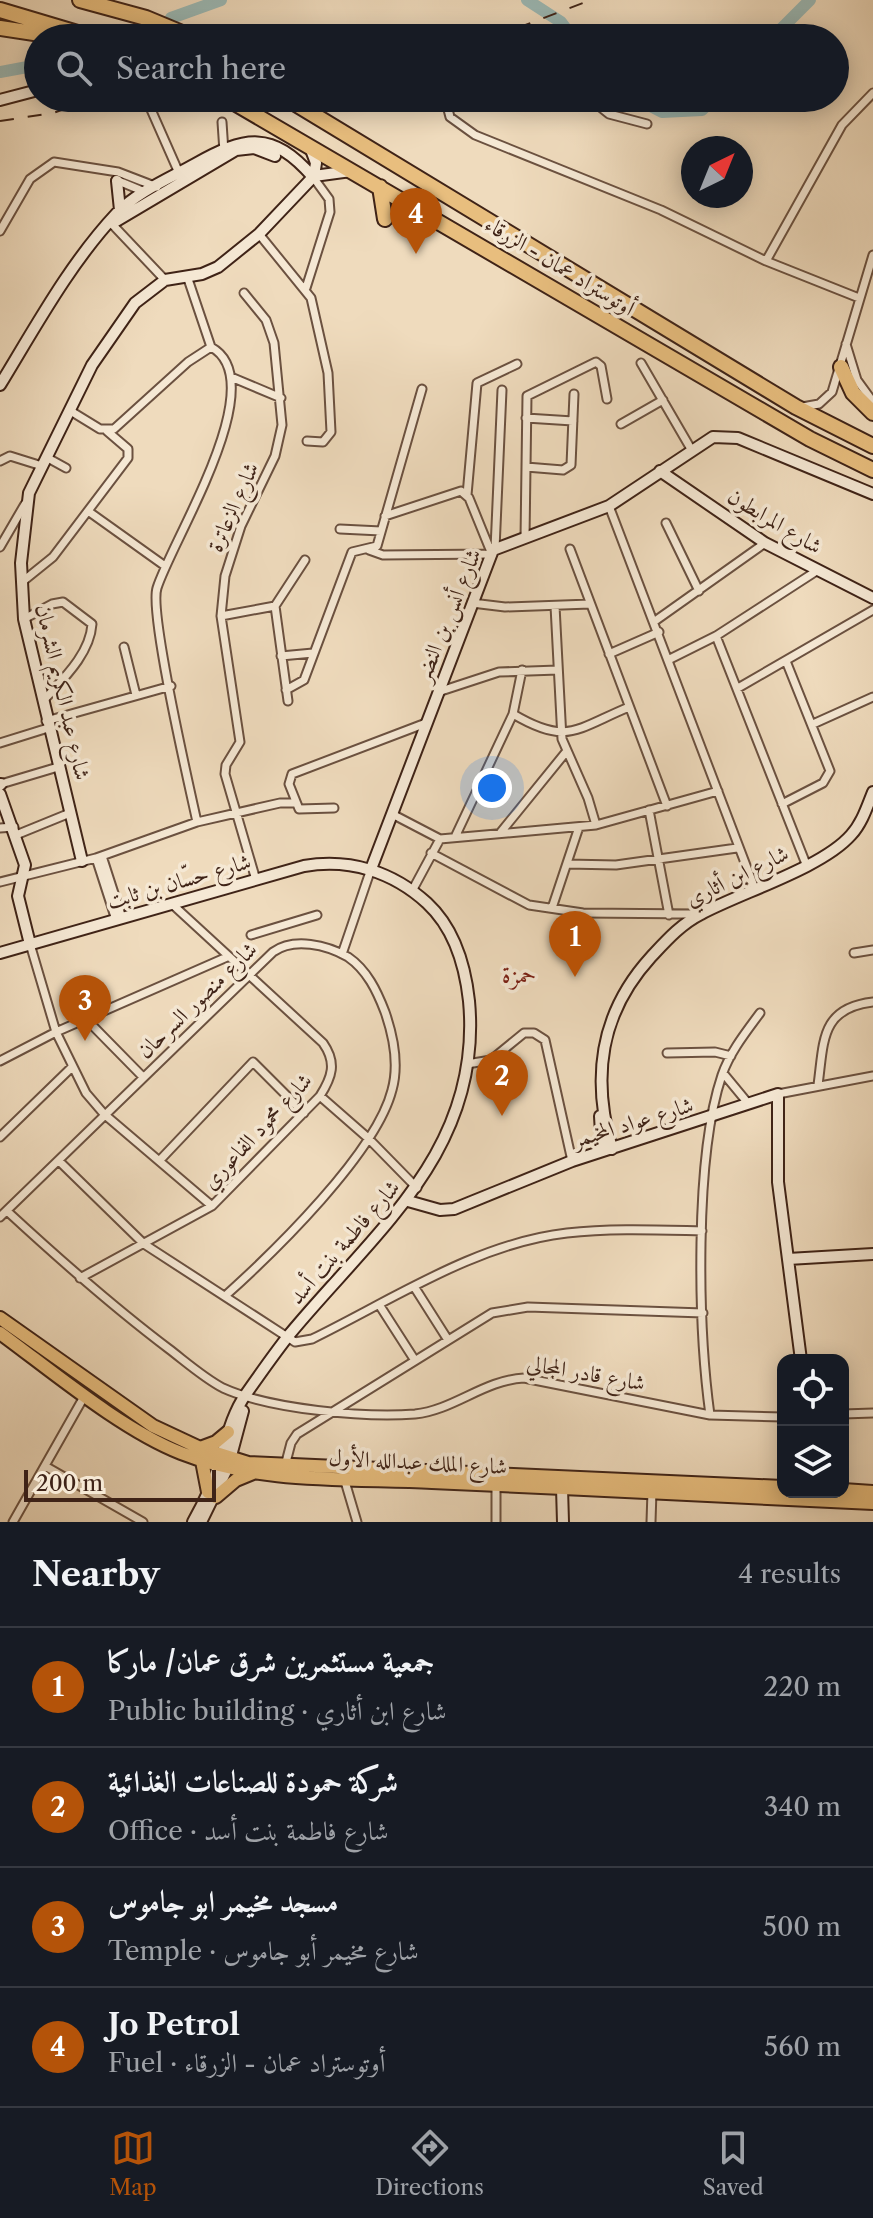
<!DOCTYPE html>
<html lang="en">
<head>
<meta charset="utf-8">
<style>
	body { margin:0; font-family:"Libre Caslon Text",Amiri,serif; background:#20242c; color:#f1f3f6 }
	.controls { position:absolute; right:24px; bottom:24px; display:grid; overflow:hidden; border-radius:16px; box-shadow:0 4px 20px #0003 }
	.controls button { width:72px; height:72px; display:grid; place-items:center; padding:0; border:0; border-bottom:2px solid #363941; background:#171b24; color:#f1f3f6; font:40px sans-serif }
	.compass { position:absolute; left:681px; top:136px; width:72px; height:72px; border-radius:50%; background:#171b24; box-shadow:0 4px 20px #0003; rotate:43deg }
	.scale { position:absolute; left:24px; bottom:20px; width:192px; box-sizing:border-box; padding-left:8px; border:4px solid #3f2317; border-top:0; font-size:22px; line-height:28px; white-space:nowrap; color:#3f2317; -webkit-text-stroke:6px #f5e8d4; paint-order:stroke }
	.you { position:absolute; left:492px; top:788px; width:28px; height:28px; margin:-20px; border:6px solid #fff; border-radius:50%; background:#1a73e8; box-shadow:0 0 0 12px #1a73e833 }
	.badge { display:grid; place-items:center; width:52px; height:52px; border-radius:50%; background:#b45309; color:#fff; font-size:26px; font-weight:700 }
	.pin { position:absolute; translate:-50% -66px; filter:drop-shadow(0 2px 4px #0008) }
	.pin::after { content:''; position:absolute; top:42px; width:28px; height:24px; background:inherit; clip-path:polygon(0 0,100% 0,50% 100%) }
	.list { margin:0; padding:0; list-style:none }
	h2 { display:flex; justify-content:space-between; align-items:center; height:104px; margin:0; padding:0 32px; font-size:34px }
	h2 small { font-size:26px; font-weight:400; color:#9ea1a6 }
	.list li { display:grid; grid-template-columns:52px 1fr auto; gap:24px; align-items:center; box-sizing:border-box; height:120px; padding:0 32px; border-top:2px solid #363941 }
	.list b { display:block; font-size:30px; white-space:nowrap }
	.list p { margin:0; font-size:26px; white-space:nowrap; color:#9ea1a6 }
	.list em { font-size:26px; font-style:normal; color:#9ea1a6 }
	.icon { flex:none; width:44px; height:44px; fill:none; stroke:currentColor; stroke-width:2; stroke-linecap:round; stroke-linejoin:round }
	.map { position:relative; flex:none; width:873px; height:1522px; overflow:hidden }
	.search { position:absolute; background:#171b24; box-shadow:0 4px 20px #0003; left:24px; right:24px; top:24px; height:88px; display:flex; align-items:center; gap:20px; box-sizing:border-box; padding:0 28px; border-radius:44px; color:#9ea1a6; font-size:30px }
	.sheet { height:584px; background:#171b24 }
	nav { display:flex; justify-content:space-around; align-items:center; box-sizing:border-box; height:112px; border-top:2px solid #363941; background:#171b24; font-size:22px; color:#9ea1a6 }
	nav a { display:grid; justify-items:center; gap:4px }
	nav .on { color:#b45309 }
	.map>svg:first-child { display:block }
</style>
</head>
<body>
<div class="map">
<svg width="873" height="1522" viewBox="0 0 873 1522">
	<rect width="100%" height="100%" fill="#efdbbd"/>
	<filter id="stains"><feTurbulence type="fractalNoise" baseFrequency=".0025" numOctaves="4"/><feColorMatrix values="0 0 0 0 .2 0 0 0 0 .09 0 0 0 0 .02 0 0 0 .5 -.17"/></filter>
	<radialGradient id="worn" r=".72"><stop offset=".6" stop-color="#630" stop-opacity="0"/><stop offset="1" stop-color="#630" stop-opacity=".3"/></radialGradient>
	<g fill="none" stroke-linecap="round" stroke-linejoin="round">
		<path stroke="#9bbab7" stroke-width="12" d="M527,0L561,22L573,38
			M171,18L221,0
			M772,38L810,0
			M0,72L38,65
			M635,98L662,112L702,110L714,98"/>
		<defs>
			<path id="street" d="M445,98L450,117L475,135L661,210L766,261L859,298
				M589,98L609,114L647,124
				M149,105L179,173
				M222,122L224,152
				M116,180L145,192
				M111,223L165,280
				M0,231L30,179L54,162L118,172L157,187
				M259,234L311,298L328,373L331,432L323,442L307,441
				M766,261L842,125L873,93
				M187,276L211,347
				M306,288L330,212L329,199L313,177
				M244,293L266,320L274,343L282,425L275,456L241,526L225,576L221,616L240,742L226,765L225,774L256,880
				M846,344L857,380L873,402
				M641,363L691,449
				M231,377L281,398
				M802,407L819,404L832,392L873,255
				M69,410L100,429H114L188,362L211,347
				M526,418L573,421
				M621,424L663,400
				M46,457L66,468
				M0,461L10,456L42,466
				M526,467L563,470L571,465L574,394
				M467,495L477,383L517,364
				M609,506L755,889
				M88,511L165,566
				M385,516L461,491L469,498L491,552
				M666,523L699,591
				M340,529L381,531
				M525,538L527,396L596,362L601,366L607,399
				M0,547L25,504
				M495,549L502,390
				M570,549L667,806
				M369,550L383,555L490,554
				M22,582L53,557L128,458V449L107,431
				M472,603L505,607L590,604
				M275,606L288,701
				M555,606L562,739L588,798L596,825
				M221,616L275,606L305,560
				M24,619L52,604L63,602L92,624C90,654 63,679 44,700
				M655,621L765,543
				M716,636L806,864
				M124,647L136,695
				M609,654L659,632
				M281,656L313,653
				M670,659L716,636L818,570
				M738,688L873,610
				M286,690L304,680L352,552L377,546L422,389
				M438,692L499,672L558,670
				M513,714C567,746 576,729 629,707
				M46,721L171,686
				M813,724L873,697
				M0,743L48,728
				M1,784L58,767
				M782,804L823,783L830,771L786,661
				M334,808L299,809L289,784L292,774L426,723
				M649,810L669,915
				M392,814L440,839L596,825L718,791
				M197,822C189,785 149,613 157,588C172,540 274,381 211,347
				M0,828L14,827
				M501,832L566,752
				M16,835L70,813
				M456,835L513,714L522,670
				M431,853L529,905L583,913L699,914
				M102,856L122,918
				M96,858L116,920
				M567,864L616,865L737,848
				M0,882L96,858L197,822L280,803H294
				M412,891L440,839
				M552,908L579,827
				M251,935L317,915
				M30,944L56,1032L86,1093L104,1114L212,1206
				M854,953L873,950
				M342,954L371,869
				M86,1019L143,1077
				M667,1053L715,1052L731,1056
				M0,1061L56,1032L227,957
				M467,1064L491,1060L524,1033H534L545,1040L572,1161
				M723,1073L747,1102
				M818,1085C824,1042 820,1008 873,1002
				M778,1094L873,1076
				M320,1096L368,1138L417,1188
				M0,1137L71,1068
				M160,1160L253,1062L304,1113
				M59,1161L144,1244L295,1342L312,1339C392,1300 477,1243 567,1233C611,1228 658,1230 702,1231
				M7,1211C59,1259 112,1306 169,1349C186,1362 204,1378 223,1388C269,1409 365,1418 415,1414C454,1410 484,1380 524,1378L710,1415L783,1417
				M0,1217L273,952C294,937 327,945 348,957C367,970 377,991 385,1012C393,1035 399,1065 392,1090C376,1153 274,1252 225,1296
				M80,1278L212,1206L320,1096C332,1077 337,1063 323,1043L172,904
				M415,1288L448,1340
				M380,1306L414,1359
				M843,1414L873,1413
				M710,1415C698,1327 694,1158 722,1075C730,1052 746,1032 760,1013
				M45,1466L143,1522
				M285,1466L291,1443L297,1434L492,1313L528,1307L703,1313
				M344,1478L357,1522
				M496,1485V1522
				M13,1522L85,1395
				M651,1522L652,1491"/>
			<path id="secondary" d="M0,100L38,90
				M310,147L316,163L314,176
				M117,181L120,210
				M113,223L236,150L254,148L275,156
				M0,385C36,326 70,263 117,213C137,192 170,178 195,164C245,136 272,130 313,177
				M660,471L765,543L873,598
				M0,785L1,784
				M0,794L25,865L18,896L30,944
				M82,861L24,619L21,563L29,493L92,365L135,303L165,280L202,274L218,267L259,234L314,176L351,171
				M371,869L493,550L609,506L713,437L738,438L873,494
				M0,953L304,866C350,858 393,872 427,903C454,928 465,964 469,1001C483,1150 374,1232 289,1335C274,1354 260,1374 246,1394C231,1415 226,1442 218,1467C212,1486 203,1504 193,1522
				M600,1116L602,1151
				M612,1149C591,1077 600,1013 651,957C666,941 681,924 701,914C742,892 822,868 851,835C862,823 867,807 873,792
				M408,1201L440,1210L454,1209L572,1161L778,1094V1182L801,1360
				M788,1259L873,1254
				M562,1488L563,1522
				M201,1522L228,1467L243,1411"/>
			<path id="primary" d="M0,1318L153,1426L200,1448L248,1463L783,1487
				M0,1333C52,1371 122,1430 181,1453C259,1484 350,1478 432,1482C579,1489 726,1495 873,1503
				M200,1448L216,1442L228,1432
				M202,1461L208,1492
				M843,1490L873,1492
				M216,1497L236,1480L253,1473"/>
			<path id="highway" d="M80,0L146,18L194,38
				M0,10L94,38
				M0,28L67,38
				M226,98L810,439L873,470
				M286,98L796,407L873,446
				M380,187L385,219
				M841,367L853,393L873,413"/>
		</defs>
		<use href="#street" stroke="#6b5140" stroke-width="11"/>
		<use href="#secondary" stroke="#3f2317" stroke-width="14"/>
		<use href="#primary" stroke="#3f2317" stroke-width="16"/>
		<use href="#highway" stroke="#3f2317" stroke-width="18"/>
		<use href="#street" stroke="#f5e8d4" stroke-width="7"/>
		<use href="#secondary" stroke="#f5e8d4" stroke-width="10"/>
		<use href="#primary" stroke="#e8be7e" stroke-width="12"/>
		<use href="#highway" stroke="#e8be7e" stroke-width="14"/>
		<path stroke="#3f2317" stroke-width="2" stroke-dasharray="14 14" stroke-linecap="butt" d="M491,38L591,0
			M0,121L53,113L96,98"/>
	</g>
	<g text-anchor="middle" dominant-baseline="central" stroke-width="7" stroke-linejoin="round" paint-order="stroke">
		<g font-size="22" fill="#3f2317" stroke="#f5e8d4">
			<text transform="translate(560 266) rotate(31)">أوتوستراد عمان - الزرقاء</text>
			<text transform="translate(233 507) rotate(-66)">شارع الزعاترة</text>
			<text transform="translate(775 521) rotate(31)">شارع المرابطون</text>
			<text transform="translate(448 615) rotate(-68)">شارع أنس بن النضر</text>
			<text transform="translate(63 692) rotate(77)">شارع عبد الكريم الشرمان</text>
			<text transform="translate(737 876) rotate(-26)">شارع ابن أثاري</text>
			<text transform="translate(179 881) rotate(-16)">شارع حسّان بن ثابت</text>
			<text transform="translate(197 1000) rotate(-44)">شارع منصور السرحان</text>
			<text transform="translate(633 1122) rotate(-17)">شارع عواد المخيمر</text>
			<text transform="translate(257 1131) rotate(-47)">شارع محمود الفاعوري</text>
			<text transform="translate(344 1242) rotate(-49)">شارع فاطمة بنت أسد</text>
			<text transform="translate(586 1373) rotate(10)">شارع قادر المجالي</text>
			<text transform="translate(418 1462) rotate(3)">شارع الملك عبدالله الأول</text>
		</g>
		<g font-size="24" fill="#7a1f14" stroke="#f5e8d4">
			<text x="519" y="974">حمزة</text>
		</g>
	</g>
	<rect width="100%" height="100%" filter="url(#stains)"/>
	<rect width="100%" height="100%" fill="url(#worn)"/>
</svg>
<div class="controls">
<button><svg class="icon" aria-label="locate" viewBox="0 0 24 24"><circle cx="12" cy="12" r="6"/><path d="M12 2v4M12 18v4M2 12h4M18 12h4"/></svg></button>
<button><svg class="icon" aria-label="layers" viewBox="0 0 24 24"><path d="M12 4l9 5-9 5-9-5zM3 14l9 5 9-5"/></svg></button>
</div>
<svg class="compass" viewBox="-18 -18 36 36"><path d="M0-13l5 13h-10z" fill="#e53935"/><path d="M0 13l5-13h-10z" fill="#9ea1a6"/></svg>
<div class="scale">200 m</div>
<div class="you"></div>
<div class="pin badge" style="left:575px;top:977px">1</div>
<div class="pin badge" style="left:502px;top:1116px">2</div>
<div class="pin badge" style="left:85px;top:1041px">3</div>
<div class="pin badge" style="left:416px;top:254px">4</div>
<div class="search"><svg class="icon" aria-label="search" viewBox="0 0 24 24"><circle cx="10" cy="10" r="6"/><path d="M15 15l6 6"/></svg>Search here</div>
</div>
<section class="sheet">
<h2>Nearby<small>4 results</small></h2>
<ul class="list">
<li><span class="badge">1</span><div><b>جمعية مستثمرين شرق عمان/ ماركا</b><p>Public building · شارع ابن أثاري</p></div><em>220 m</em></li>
<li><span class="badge">2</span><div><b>شركة حمودة للصناعات الغذائية</b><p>Office · شارع فاطمة بنت أسد</p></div><em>340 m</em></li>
<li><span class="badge">3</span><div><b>مسجد مخيمر ابو جاموس</b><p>Temple · شارع مخيمر أبو جاموس</p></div><em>500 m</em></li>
<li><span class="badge">4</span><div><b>Jo Petrol</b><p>Fuel · أوتوستراد عمان - الزرقاء</p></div><em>560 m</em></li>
</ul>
</section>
<nav>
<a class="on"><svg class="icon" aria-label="map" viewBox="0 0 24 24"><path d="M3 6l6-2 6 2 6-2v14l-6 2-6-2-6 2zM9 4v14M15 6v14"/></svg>Map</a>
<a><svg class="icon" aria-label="directions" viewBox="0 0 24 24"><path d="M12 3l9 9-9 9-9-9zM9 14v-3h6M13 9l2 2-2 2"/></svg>Directions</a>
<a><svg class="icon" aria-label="saved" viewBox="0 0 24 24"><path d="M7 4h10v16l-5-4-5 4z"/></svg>Saved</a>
</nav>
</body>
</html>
